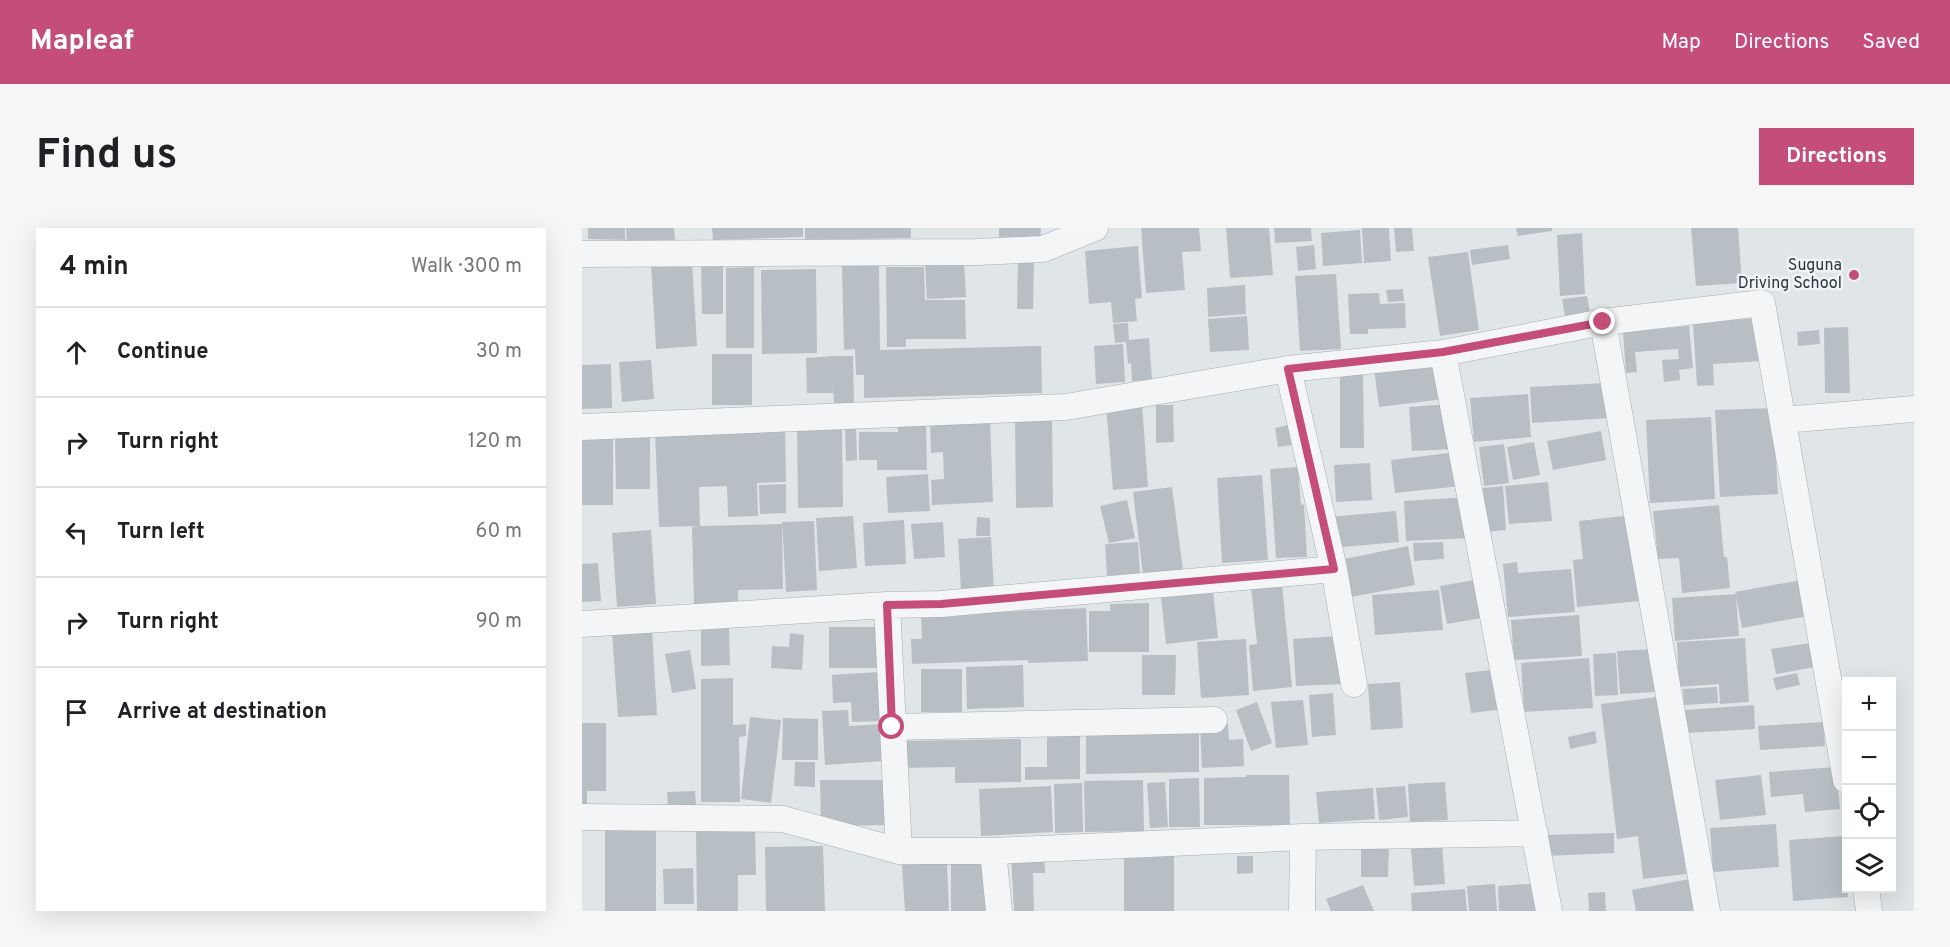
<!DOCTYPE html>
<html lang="en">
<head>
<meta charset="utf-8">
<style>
	body { margin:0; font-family:Overpass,sans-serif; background:#f6f6f6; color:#202124 }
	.controls { position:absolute; right:18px; bottom:18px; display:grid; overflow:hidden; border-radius:0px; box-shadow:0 6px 24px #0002 }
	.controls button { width:54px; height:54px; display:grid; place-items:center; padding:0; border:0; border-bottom:2px solid #e0e0e0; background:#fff; color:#202124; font:30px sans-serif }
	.stop { position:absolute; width:18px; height:18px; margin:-14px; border:4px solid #c44e79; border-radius:50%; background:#fff }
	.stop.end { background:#c44e79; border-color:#fff; box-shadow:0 2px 6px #0008 }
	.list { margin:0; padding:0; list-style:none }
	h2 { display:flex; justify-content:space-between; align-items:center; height:78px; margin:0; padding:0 24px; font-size:26px }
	h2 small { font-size:20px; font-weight:400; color:#757577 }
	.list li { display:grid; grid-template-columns:39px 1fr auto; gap:18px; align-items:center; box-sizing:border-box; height:90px; padding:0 24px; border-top:2px solid #e0e0e0 }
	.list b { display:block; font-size:22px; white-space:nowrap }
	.list em { font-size:20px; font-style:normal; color:#757577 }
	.icon { flex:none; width:33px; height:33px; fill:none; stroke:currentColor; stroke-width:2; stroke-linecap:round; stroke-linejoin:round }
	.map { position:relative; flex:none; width:1332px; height:683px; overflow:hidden; border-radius:0px }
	header { display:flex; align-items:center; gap:36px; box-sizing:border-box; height:84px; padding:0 30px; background:#c44e79; color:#fff }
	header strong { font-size:28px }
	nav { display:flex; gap:33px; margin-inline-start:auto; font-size:21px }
	.intro { display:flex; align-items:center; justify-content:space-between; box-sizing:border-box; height:144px; padding:0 36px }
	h1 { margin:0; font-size:42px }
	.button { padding:15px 27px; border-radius:0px; background:#c44e79; color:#fff; font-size:21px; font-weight:700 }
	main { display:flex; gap:36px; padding:0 36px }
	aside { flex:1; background:#fff; border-radius:0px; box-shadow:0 6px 24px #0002 }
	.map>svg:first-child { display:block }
</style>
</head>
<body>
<header>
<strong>Mapleaf</strong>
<nav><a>Map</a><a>Directions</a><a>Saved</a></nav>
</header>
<div class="intro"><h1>Find us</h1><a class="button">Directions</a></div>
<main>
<aside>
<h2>4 min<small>Walk · 300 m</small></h2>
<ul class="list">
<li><svg class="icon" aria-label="ahead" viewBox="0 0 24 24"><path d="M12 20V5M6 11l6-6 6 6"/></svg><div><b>Continue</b></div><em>30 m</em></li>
<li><svg class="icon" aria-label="right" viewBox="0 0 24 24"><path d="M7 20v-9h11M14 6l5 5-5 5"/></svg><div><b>Turn right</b></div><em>120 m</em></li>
<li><svg class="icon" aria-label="left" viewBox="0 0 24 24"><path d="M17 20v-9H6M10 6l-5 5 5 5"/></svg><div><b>Turn left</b></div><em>60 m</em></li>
<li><svg class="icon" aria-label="right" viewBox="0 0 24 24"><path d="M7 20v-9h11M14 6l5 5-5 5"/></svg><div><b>Turn right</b></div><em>90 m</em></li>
<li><svg class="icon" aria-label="arrive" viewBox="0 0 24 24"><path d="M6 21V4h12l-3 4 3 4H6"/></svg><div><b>Arrive at destination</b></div></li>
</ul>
</aside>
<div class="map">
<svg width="1332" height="683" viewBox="0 0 1332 683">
	<rect width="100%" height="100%" fill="#e0e5e8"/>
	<path fill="#b8bfc4" d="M6,0H43V12L6,11Z
		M44,0H92L93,13L45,16Z
		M130,0H221V9L131,12Z
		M223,0H329V10L223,12Z
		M417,0H459L458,13L417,12Z
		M559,0H617L619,23L600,24L603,62L564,65Z
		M644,0H687L691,47L648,50Z
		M692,0H729L730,13L693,15Z
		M780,0H807L809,33L782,35Z
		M812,0H830L832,23L814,24Z
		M934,0H970V3L936,8Z
		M1109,0H1156L1160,55L1114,58Z
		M778,2L780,35L741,38L739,5Z
		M1000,5L1003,66L978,68L975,7Z
		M732,17L734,41L716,43L714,19Z
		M926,17L928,31L890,37L888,22Z
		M556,18L560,70L553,71L555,93L531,95L529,74L507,76L503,23Z
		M886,24L897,102L858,108L846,29Z
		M436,31H452L451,81H435Z
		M110,33L115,118L74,121L69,36Z
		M141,33V86H120L119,34Z
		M382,33L384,69L345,71L343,35Z
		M297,37L298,122L459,118L460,165L282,170V147H274L273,121L262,122L260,38Z
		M172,39V120H144V40Z
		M304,39H342L343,72H383L384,111H324V119H305Z
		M234,41L235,125L180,126L179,42Z
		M754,46L759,121L718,123L713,48Z
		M663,57L664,86L626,89L625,60Z
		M821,61L822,73L806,74L804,62Z
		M797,65L798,76L823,75L824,100L786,101V106H768L766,66Z
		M1005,68L1008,84L983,88L980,71Z
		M665,88L667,122L628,124L626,91Z
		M1177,90L1180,133L1131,136L1132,157L1115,158L1111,95Z
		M546,95L547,112L567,110L570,152L550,153L549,135L546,136L544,114L533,115L531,96Z
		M1107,98L1111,140L1097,142L1098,152L1082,154L1080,132L1097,131L1096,121L1053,124L1055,144L1044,145L1041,104Z
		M1266,99L1268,165H1243L1242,100Z
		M1237,102L1238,116L1216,118L1215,104Z
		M541,116L543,154L514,156L512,118Z
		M130,126H170V177H130Z
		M251,128H271L272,176H252L251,153V165H225L224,130Z
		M69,132L72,171L40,174L37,134Z
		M857,133L862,171L797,179L792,141Z
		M29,136L30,180L0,181V137Z
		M758,144H781L782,220H758Z
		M1023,155L1026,190L950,195L948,159Z
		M946,166L949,209L892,214L888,170Z
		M560,175L566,259L531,262L524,177Z
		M869,176L872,221L830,223L827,179Z
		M574,177H591L592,214L574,215Z
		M1191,180L1196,266L1138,269L1133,182Z
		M433,189H470L471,279L434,280Z
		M1129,189L1133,271L1068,275L1064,192Z
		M408,191L411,274L350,277L349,252L362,251L361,224L349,225L348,193Z
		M315,193H344L345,242H295V232H277V204H316Z
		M215,197H260L261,279L216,280Z
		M263,197H274L275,232L264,233Z
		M707,197L710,217L696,219L693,200Z
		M203,200L204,254L175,255L176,288L146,289L145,258L117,259L118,298L200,296L201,361L156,362V376L112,377L110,299L116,298L77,299L73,204Z
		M1019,203L1024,232L971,242L965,213Z
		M0,207H31V277H0Z
		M33,207H68V261H34Z
		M952,214L958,247L931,252L925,219Z
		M922,216L927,255L902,258L897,219Z
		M875,224L879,258L813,265L809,232Z
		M788,235L790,272L754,274L752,237Z
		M716,239L719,277L722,276L725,329L694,330L688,241Z
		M346,246L348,283L306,285L304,249Z
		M680,247L686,332L640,335L635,250Z
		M966,254L970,293L927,296L923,258Z
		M204,256V285L178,286L177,257Z
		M921,258L924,302L904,304L901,260Z
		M590,259L601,342L561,347L551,264Z
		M886,269L888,310L824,313L822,273Z
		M545,272L553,310L527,315L518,278Z
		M1137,277L1142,329H1145L1148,360L1100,365L1097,330L1076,331L1071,283Z
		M814,283L817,314L749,320L746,289Z
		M1050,287L1058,373L995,379L991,332L1001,331L997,293Z
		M271,288L275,340L237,343L234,290Z
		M395,289L408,290V308H394Z
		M322,292L324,336L283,338L281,295Z
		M232,293L235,362L204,364L200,294Z
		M361,294L363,329L332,331L329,296Z
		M69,302L74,376L35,379L30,305Z
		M409,309L412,361L379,363L376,311Z
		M556,314L558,345L525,348L523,316Z
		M861,314L862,331L832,333L831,315Z
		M826,318L833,357L769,369L762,331Z
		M935,334L936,345L989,341L993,384L926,389L921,336Z
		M16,335L19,373L0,374V336Z
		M898,351L905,389L865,396L858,358Z
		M1219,352L1226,388L1160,400L1154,368L1157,408L1093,413L1090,370L1154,366L1153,364Z
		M700,356L710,459L671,463L667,417L675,416L669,359Z
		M857,362L861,402L793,407L790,367Z
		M631,363L636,410L584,416L579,369Z
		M567,375V424H507V383H528V376Z
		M504,380L506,433L446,435V432L330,436L329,411H340L339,387Z
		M997,387L1000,428L932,432L929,392Z
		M247,399H296V440H247Z
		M119,400H147L148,437L119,438Z
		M70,401L75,487L36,489L30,404Z
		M208,405L222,407L220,442L189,440L190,418L207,419Z
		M757,408L760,456L714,458L711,411Z
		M1163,410L1167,474L1138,476L1137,456L1097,459L1095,414Z
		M664,411L667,467L619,470L615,414Z
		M1228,415L1233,439L1194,446L1189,421Z
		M1072,421L1075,464L1038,466L1035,423Z
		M108,422L114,461L90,465L83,426Z
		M1034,425L1036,467L1013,468L1011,426Z
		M560,427H594L593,467H560Z
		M1007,430L1011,480L942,484L939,435Z
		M441,437L442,479L385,481L384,439Z
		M339,441H380V484H339Z
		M917,441L923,481L889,485L883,445Z
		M296,444L299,493L270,494L269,474L251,475L250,447Z
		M1215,445L1218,457L1194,462L1191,450Z
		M151,450V497L164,496V508L157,509L158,574H119V451Z
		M818,454L821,500L789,502L786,456Z
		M1135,459L1136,475L1102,477L1101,461Z
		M751,465L754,507L730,509L727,467Z
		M1083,468L1104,646L1061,651L1056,608L1035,611L1019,476Z
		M721,472L726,517L694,520L689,474Z
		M675,474L690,515L669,523L654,482Z
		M1172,477L1173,501L1104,505L1103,482Z
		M266,482L267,498L301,496L303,533L243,537L240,483Z
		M168,489L199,492L189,575L159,571Z
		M201,490L236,491V532H200Z
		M1241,494L1243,518L1178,522L1176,498Z
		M0,495H24V563H5V578H0Z
		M646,496L647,512L661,511L662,538L620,540L618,497Z
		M617,498V544L504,546V500Z
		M498,503V551L443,552V539H465V504Z
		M1013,503L1015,515L988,521L986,509Z
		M439,511V554L373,555V539L320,540V513Z
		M213,534H233V559L212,558Z
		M1254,539L1258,581L1223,584L1221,566L1189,569L1187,544Z
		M664,547H707L708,597H622V550L664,549Z
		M1179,547L1184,587L1138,592L1133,552Z
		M617,550L618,599H587V551Z
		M238,552H304L305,597L239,598Z
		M561,552L562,603L503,604L502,553Z
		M583,554L586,599L568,600L565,555Z
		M863,554L866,592L828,594L826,556Z
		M500,555L501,604L473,605L472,556Z
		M469,558L471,604L399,608L397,561Z
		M823,558L826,589L797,592L794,560Z
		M791,560L793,591L737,595L734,564Z
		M113,563L114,577L86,579L85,564Z
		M1194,596L1197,639L1131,644L1128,600Z
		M23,599H74V683H23Z
		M173,599L174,647H156V683H115L114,600Z
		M1032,605V625L964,628L963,607Z
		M1262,608L1266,669L1211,673L1207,612Z
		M241,618L243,683H184L183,619Z
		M860,618L863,656L832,658L829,621Z
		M779,619H807L806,649H779Z
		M462,624L463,645H451L452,683H432L429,626Z
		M542,626L592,627V683H542Z
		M655,628H671V645L655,646Z
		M369,634H407L408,683H369Z
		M365,635L367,683H323L320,637Z
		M111,640L112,676H82L81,641Z
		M1113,650L1120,683H1054L1050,662Z
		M959,655L961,683H917L916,658Z
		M913,656L915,683H887L885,658Z
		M781,657L792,683H749L744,671Z
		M883,661L885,683H830L829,665Z
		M1023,664L1024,683H1007L1006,665Z"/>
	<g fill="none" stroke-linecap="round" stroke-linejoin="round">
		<defs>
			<path id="minor" d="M0,26L395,24L461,21L513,0
				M1021,94L1125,683
				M861,125L967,683
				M1201,192L1332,181
				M0,199L484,179L706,141L861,125L1021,94L1180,75L1264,552
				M752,341L772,456
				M305,377L317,623H411L721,609L953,605
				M0,396L305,377L359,376L752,341L706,141
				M310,499L632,492
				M0,589L201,591L317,623
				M411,623L417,683
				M1284,660L1287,683
				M720,683L721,609"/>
		</defs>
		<use href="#minor" stroke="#a6adb2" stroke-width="27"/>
		<use href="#minor" stroke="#f3f5f7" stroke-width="26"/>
	</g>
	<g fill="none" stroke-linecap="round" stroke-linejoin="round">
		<path stroke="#c44e79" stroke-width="8" d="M310,499L305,377L359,376L752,341L706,141L861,124L1021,94"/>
	</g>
	<circle fill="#c44e79" stroke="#f0f3f6" stroke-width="2" cx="1272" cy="47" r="6"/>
	<g text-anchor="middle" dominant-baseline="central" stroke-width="5" stroke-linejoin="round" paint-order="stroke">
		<g font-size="16" fill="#2a363e" stroke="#f0f3f6" text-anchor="end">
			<text x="1260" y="38">Suguna<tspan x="1260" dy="18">Driving School</tspan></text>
		</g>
	</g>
</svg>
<div class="controls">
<button>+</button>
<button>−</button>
<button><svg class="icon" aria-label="locate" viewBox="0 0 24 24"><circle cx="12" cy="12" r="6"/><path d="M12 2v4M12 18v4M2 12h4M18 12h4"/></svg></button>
<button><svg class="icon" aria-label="layers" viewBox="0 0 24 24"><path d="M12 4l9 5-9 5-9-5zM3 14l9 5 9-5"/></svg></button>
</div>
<div class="stop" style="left:310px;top:499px"></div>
<div class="stop end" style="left:1021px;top:94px"></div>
</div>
</main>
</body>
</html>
